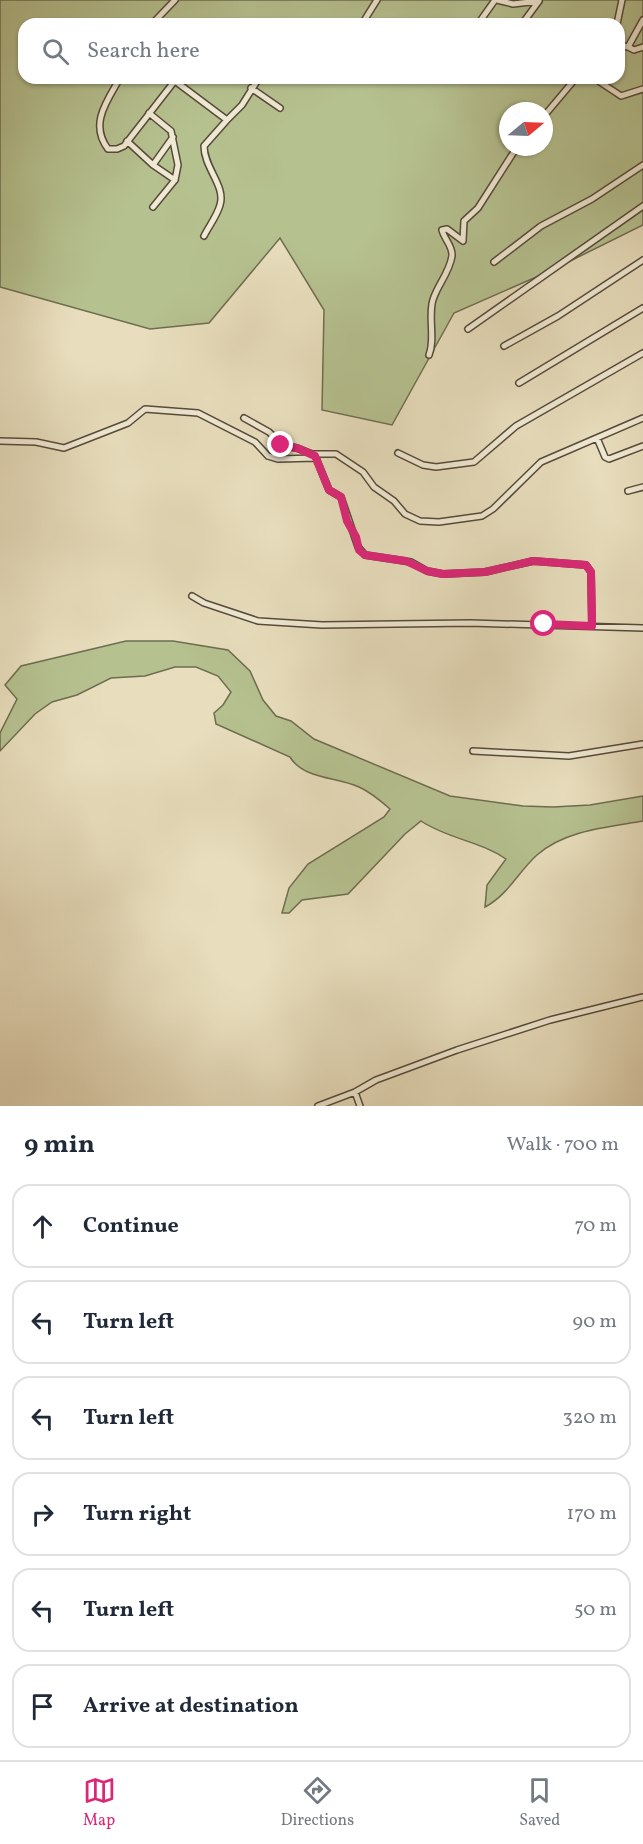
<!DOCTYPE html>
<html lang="en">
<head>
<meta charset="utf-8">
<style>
	body { margin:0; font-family:Vollkorn,serif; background:#f6f6f7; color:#1f2937 }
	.compass { position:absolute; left:499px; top:102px; width:54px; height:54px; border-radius:50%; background:#fff; box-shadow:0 2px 4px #0004; rotate:71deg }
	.stop { position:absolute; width:18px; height:18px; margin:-14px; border:4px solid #db2777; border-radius:50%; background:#fff }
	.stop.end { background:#db2777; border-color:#fff; box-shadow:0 2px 6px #0008 }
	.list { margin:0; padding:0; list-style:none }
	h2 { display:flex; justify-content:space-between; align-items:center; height:78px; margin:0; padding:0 24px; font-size:26px }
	h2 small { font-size:20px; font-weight:400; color:#747a83 }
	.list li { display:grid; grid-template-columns:39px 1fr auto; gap:18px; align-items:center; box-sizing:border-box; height:84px; margin:0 12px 12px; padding:0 12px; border:2px solid #e0e1e3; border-radius:18px }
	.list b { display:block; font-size:22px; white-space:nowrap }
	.list em { font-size:20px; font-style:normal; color:#747a83 }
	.icon { flex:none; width:33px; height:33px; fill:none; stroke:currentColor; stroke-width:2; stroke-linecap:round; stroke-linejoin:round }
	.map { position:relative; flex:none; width:643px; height:1106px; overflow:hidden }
	.search { position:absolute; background:#fff; box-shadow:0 2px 4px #0004; left:18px; right:18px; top:18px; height:66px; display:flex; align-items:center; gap:15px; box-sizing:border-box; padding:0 21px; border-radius:18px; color:#747a83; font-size:22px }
	.sheet { height:654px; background:#fff }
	nav { display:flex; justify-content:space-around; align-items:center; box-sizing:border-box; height:84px; border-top:2px solid #e0e1e3; background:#fff; font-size:16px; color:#747a83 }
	nav a { display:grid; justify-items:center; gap:3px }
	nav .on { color:#db2777 }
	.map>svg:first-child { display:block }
</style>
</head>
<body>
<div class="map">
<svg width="643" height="1106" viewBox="0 0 643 1106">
	<rect width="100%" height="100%" fill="#e8debd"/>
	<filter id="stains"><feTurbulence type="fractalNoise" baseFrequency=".00333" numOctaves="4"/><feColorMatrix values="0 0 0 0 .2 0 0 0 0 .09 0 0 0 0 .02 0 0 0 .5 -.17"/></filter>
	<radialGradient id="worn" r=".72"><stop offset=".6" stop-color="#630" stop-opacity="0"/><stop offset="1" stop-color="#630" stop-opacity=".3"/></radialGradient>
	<path fill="#b6c190" stroke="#6e6d50" stroke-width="1.5" fill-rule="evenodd" d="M0,0H643V225L550,271L454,313L392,425L322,410L324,310L280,238L209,323L150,329L0,287ZM24,24H619V78H24ZM508,111H544V147H508Z
		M126,641H173L228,650L250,671L263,700L276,716L291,721L314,739L450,796L523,806L553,807L590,805L643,796V821C609,827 565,830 537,855C518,872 508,895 485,907L487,885L506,859C480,841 448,839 421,821L405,834L348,894L302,900L289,913H282L289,888L308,864L384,817L390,809C381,801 370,792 359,787C337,777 303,779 290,757L216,724L214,713L223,705L231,692L218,676L196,667H175L145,676L111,678L77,695L52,702L35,714L0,751V733L17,699L5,685L21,666Z"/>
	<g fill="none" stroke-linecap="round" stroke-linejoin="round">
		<defs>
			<path id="minor" d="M497,0L513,4L539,1
				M152,24L175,0
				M362,24L377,0
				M478,24L495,0
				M522,24L539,1
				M617,24L622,0
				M619,45L628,47L643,20
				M628,47L634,50L643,47
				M120,78C107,101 89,124 108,149H117L124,146L177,78
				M594,78L621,96L643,89
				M175,81L227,120L242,105L259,78
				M251,88L280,108
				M544,116L576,78
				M127,141L153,165L175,180L178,165L171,131L149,113
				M153,165L173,137
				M153,207L175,180
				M204,236C209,226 217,216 220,205C226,186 204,168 204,146L227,120
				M494,262L541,226L592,199L643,165
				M468,329L643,206
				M504,346L558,316L643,260
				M429,355C435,340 429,321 432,304C434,289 449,275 452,256C453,246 444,239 442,230L447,229L463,241L464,221L478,208L517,147
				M519,383L643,308
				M244,418L269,432L284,446L297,448L312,454H336L363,472L374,487L394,501L405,514L420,521L439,522L482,516L493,509L541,462L643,418
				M597,438L605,457L609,459L643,446
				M0,441L36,442L64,448L128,423L145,409L198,413L255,442L268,456L278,459L316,458L329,490L341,497L358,547L365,555L411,562L427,571L443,574L485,572L533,561L586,565L591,572L592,626
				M398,453L423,465L436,467L474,462L516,426L643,353
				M628,491L643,487
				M192,596L204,603L258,621L322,625L470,623L643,628
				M473,751L569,756L643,744
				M355,1092L360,1106
				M318,1106L355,1092L376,1080L457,1050L550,1020L643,997"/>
		</defs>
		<use href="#minor" stroke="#564a3b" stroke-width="8"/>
		<use href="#minor" stroke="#f0ead4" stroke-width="5"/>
	</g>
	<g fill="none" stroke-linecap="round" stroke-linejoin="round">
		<path stroke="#db2777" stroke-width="8" d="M281,445L297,448L315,456L329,490L341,497L347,521L356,537L359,550L365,555L406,561L427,571L443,574L485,572L533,561L586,565L591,572L592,626L544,624"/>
	</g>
	<rect width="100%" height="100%" filter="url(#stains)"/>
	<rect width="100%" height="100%" fill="url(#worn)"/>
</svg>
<svg class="compass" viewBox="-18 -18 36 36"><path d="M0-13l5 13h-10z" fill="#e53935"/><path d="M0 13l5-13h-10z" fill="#747a83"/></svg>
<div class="stop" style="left:544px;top:624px"></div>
<div class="stop end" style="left:281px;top:445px"></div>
<div class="search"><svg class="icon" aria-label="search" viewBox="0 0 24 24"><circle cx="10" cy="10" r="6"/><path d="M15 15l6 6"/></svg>Search here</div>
</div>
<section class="sheet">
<h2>9 min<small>Walk · 700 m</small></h2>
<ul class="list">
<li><svg class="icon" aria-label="ahead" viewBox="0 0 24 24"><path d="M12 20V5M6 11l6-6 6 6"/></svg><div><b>Continue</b></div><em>70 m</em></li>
<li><svg class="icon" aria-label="left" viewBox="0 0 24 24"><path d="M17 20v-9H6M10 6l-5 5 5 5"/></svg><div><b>Turn left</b></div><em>90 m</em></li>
<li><svg class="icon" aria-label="left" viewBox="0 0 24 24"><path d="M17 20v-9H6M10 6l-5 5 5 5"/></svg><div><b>Turn left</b></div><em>320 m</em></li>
<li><svg class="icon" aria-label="right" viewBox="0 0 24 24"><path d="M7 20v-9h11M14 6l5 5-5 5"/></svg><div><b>Turn right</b></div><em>170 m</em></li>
<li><svg class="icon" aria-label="left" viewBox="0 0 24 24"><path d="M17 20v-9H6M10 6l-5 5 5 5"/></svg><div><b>Turn left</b></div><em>50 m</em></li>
<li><svg class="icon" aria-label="arrive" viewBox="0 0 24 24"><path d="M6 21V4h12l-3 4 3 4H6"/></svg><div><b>Arrive at destination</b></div></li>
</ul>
</section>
<nav>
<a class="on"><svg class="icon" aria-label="map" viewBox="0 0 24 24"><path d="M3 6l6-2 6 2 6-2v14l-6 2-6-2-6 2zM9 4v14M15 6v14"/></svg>Map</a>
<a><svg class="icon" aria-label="directions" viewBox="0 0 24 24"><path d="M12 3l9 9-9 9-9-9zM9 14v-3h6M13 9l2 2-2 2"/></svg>Directions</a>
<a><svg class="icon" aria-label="saved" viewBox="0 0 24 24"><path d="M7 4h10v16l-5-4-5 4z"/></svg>Saved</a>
</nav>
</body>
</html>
